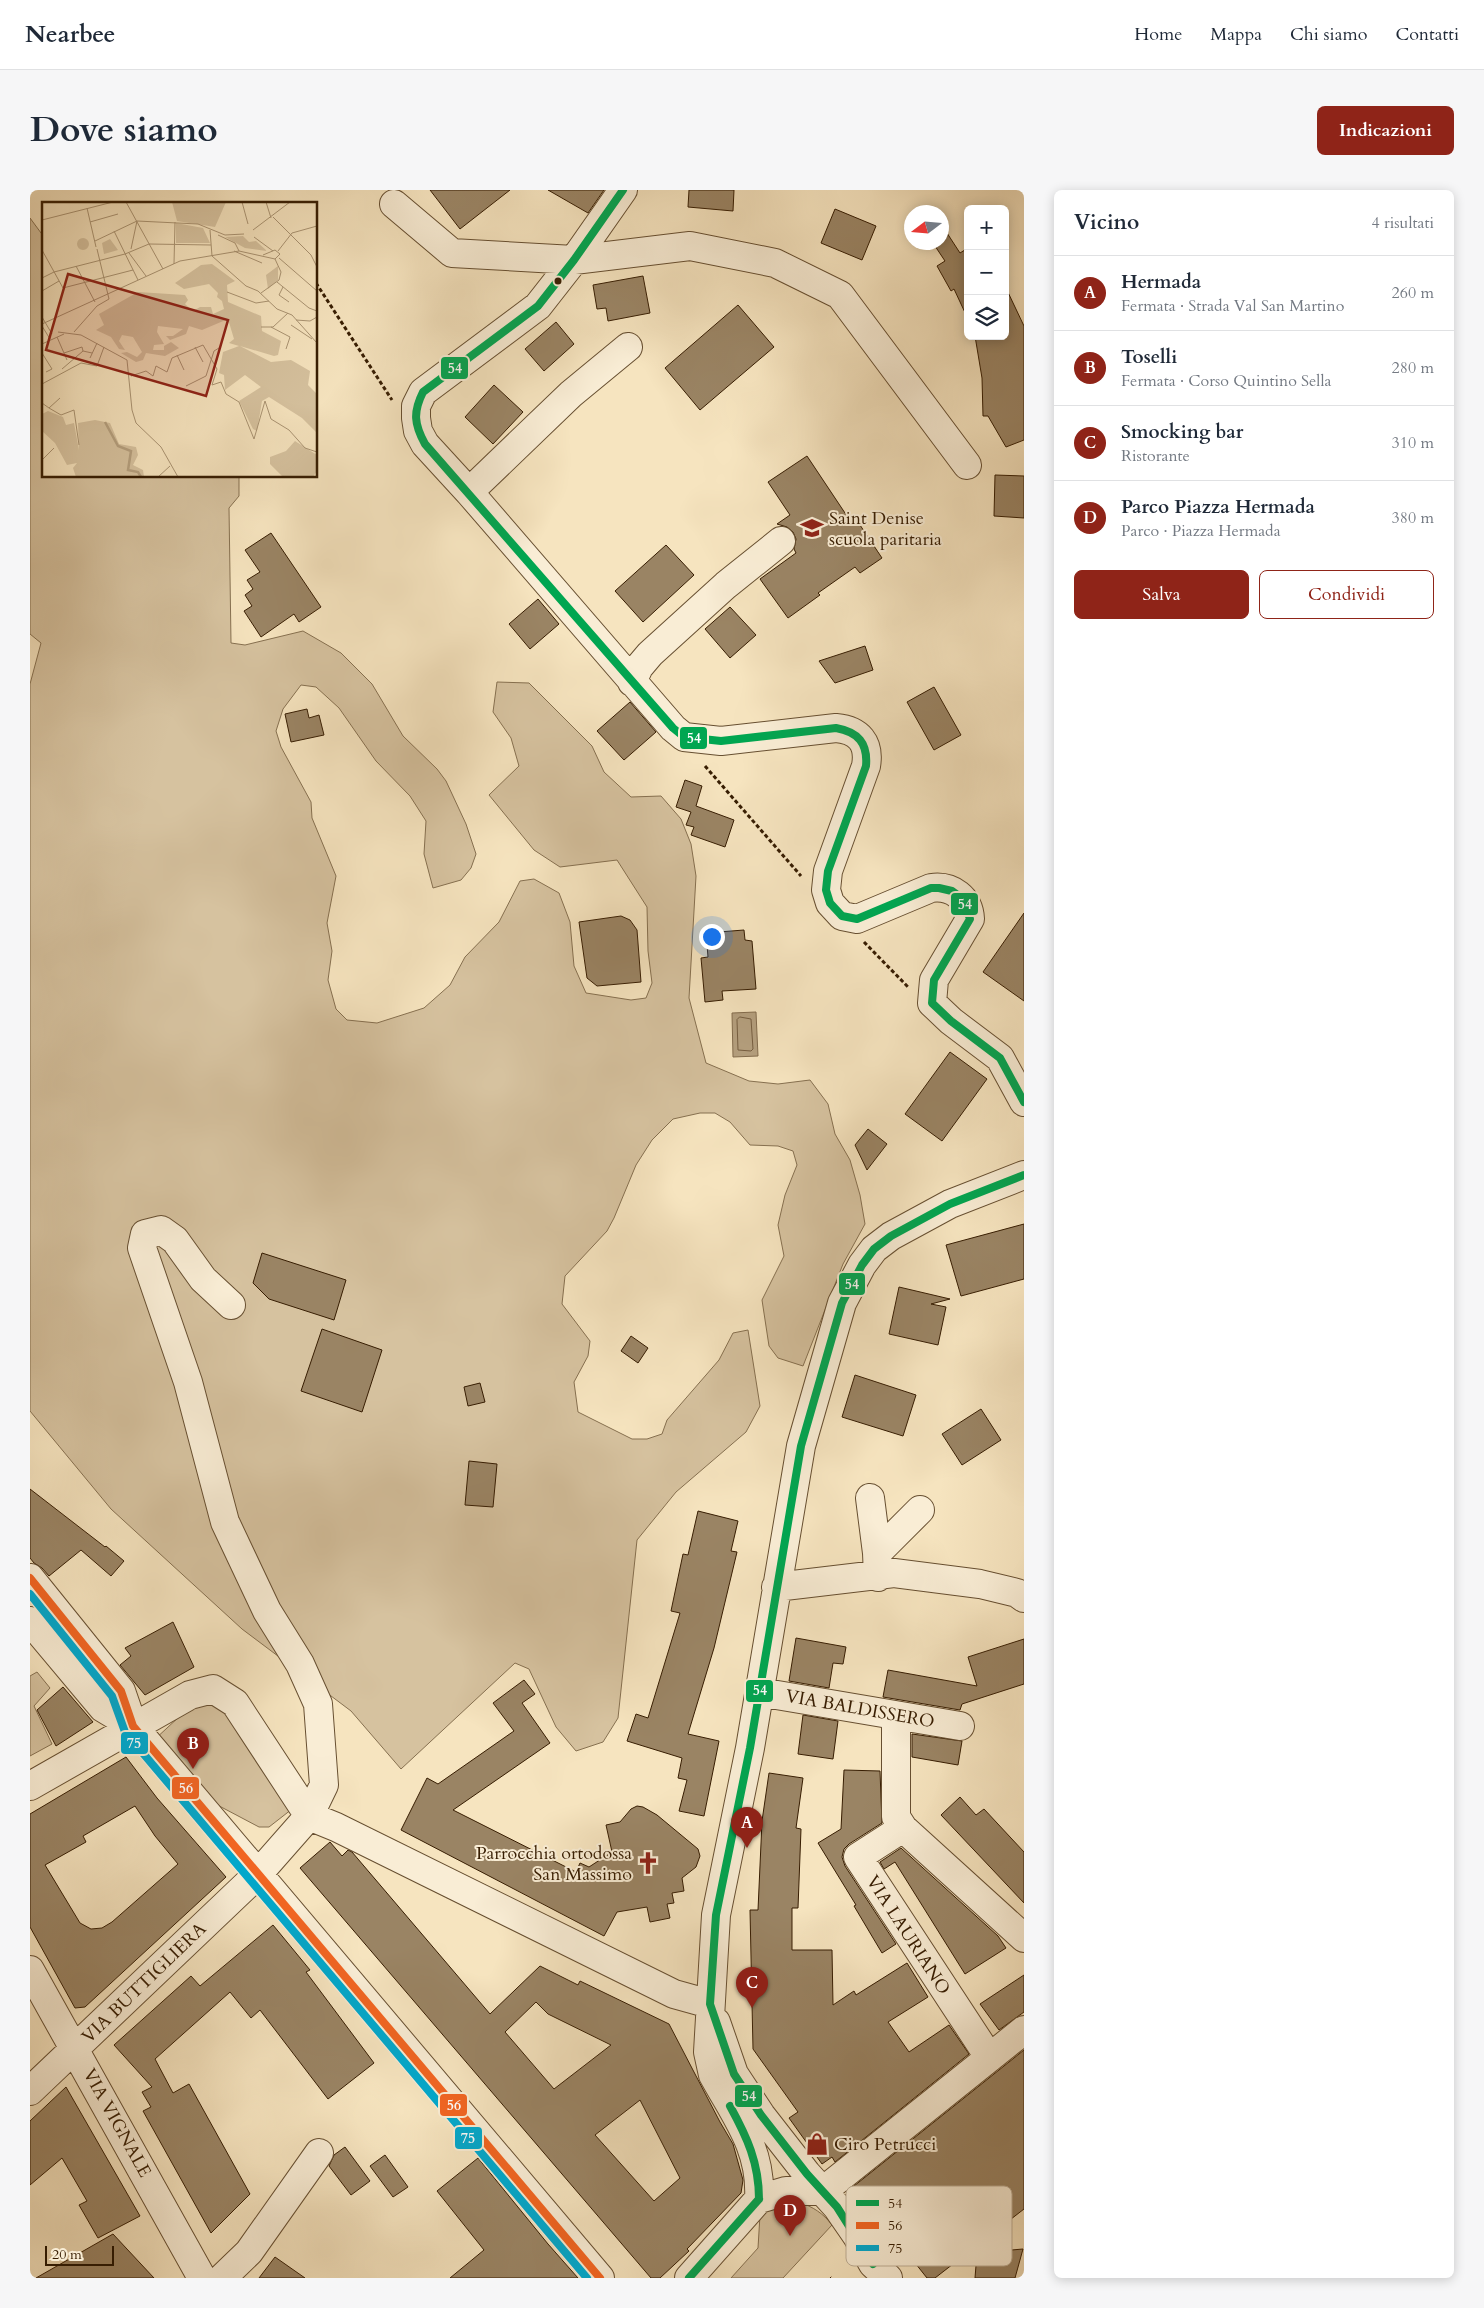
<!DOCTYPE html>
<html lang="it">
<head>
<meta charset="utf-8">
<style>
	body { margin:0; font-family:Cardo,serif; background:#f6f6f7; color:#1f2937 }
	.controls { position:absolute; right:15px; top:15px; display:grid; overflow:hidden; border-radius:8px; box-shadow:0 2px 12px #0003 }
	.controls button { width:45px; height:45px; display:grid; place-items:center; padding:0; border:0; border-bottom:1px solid #e0e1e3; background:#fff; color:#1f2937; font:25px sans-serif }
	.compass { position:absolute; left:874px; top:15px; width:45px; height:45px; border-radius:50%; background:#fff; box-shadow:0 2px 12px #0003; rotate:254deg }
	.scale { position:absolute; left:15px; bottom:12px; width:69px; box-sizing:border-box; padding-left:5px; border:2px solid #371d02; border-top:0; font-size:14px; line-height:18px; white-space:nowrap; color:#371d02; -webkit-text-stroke:4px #f9edd5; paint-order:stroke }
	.you { position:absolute; left:681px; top:746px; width:18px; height:18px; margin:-12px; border:4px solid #fff; border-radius:50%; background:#1a73e8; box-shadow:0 0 0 8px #1a73e833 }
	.badge { display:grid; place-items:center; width:32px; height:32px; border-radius:50%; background:#8f2418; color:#fff; font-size:16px; font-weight:700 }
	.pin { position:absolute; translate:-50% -41px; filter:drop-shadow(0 1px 2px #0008) }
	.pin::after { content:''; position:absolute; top:26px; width:18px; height:15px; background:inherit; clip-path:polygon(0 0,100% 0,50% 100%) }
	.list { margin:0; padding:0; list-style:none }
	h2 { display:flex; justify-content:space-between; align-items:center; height:65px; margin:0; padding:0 20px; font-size:21px }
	h2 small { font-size:16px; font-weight:400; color:#747a83 }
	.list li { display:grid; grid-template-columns:32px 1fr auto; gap:15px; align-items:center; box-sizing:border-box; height:75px; padding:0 20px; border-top:1px solid #e0e1e3 }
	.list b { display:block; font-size:19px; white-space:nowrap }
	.list p { margin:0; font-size:16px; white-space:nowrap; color:#747a83 }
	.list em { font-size:16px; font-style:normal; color:#747a83 }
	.actions { display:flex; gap:10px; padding:15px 20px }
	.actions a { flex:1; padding:11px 0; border:1px solid #8f2418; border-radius:8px; text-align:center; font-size:18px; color:#8f2418 }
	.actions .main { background:#8f2418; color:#fff }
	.icon { flex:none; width:28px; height:28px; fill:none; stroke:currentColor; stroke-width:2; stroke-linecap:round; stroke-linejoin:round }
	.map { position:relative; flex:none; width:994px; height:2088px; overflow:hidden; border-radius:8px }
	header { display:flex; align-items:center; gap:30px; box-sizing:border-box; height:70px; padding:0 25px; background:#fff; border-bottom:1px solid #e0e1e3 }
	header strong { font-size:24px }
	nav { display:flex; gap:28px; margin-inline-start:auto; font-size:18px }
	.intro { display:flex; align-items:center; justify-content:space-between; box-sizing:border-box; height:120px; padding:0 30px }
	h1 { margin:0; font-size:35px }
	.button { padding:12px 22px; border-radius:8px; background:#8f2418; color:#fff; font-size:18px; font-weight:700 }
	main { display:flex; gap:30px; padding:0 30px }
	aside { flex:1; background:#fff; border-radius:8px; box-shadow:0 2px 12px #0003 }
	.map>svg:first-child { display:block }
</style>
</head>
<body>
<header>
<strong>Nearbee</strong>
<nav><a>Home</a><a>Mappa</a><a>Chi siamo</a><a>Contatti</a></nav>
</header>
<div class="intro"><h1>Dove siamo</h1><a class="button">Indicazioni</a></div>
<main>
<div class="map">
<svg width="994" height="2088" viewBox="0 0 994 2088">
	<rect width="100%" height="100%" fill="#f6e4bf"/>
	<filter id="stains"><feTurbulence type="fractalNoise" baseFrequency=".004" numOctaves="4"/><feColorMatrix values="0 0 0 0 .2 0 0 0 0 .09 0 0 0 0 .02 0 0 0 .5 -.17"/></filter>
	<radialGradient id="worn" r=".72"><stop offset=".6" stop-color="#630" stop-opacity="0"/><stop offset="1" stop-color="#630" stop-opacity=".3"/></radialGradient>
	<path fill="#d6c29f" stroke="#867050" d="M0,28L14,47V286H209V306L199,318L201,453L215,455L273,441L311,463L342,494L373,546L407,579L416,591L436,634L446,664L441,678L431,690L403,698L394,664L396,631L380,606L346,571L309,518L286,497L271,495L253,519L246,541L251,557L281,612L282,628L306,686L297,733L302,761L298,790L306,819L317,830L347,833L394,818L420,795L435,767L469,732L490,691L504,689L529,703L540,732L544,776L556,803L601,810L616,808L622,793L618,761L617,717L587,670L530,677L504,660L459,605L489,576L481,548L463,522L467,492L499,493L562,556L574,582L601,607L631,606L651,629L661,654L666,686L659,808L676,873L719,891L748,894L780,890L798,914L805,944L820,970L830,1005L835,1034L813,1074L773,1176L748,1168L739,1156L732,1110L754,1066L748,1035L755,1005L767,975L763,961L748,956L720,955L700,932L685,923H670L643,929L622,950L606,975L584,1028L577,1041L535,1086L532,1114L560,1151L558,1166L544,1192L548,1222L602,1249H617L632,1244L637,1230L689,1170L703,1143L718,1140L730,1216L716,1242L646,1302L607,1350L588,1528L573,1552L546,1561L526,1537L499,1479L485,1473L371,1579L321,1521L212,1439L81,1319L0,1221V494L11,453L0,444Z
		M7,1482L20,1498L4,1516L22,1554L0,1566V1486Z
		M203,1498L280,1605L239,1637H229L176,1609L124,1550L163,1514Z
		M769,2012C783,2017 793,2023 802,2035L753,2088H701L728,2058L730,2025L751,2014Z"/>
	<path fill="#b5a07f" stroke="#836c4d" d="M726,822L728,866L703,867L702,823Z"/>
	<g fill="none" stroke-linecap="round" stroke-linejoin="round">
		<path stroke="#765e40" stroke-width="1" d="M710,827L721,829L723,859L721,861L708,860L707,830Z"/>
	</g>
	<path fill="#9a8464" stroke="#371d02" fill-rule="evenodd" d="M400,0H480L430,39Z
		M518,0H574L558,23Z
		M659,0H704L703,21L658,17Z
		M805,19L846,36L832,70L791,53Z
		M917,43L930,63L938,58V129L924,99L921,101L907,76L915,71L903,53L912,52V47Z
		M613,86L620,123L578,131L576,118L567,119L563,95Z
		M975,96L994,136V250L976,257L958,226H953L952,188L945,146H975Z
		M708,115L744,157L670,220L635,178Z
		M526,132L544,154L514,181L495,159Z
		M464,195L493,222L463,254L435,227Z
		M777,266L821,332L826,329L852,368L830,383L825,377L788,403L790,405L758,428L730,389L766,363L764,359L766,349L763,342L757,337L747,334L760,325L738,292Z
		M965,285L994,286V328L964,326Z
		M241,343L291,417L269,432L264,424L231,447L214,421L222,416L215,405L223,399L217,390L230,382L215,360Z
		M636,355L664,385L613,432L585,401Z
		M508,409L529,434L500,459L479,434Z
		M700,417L726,445L700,468L675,439Z
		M835,456L843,480L805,493L789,471Z
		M904,497L931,545L904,560L877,512Z
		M600,512L626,542L594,570L567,541Z
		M277,519L279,528L289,525L294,545L261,552L255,524Z
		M655,590L672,596L666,616L704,630L695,657L661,645L664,637L656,635L661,622L646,617Z
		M994,723V811L953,782Z
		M591,726L600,730L607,740L611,792L567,796L557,788L549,732Z
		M714,740L715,750L722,751L726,799L692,801L693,810L675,812L671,768L678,767L676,743Z
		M920,862L957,889L912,951L875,924Z
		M838,939L857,954L837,980L825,955Z
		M994,1034V1089L931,1106L916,1055Z
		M232,1063L316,1090L304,1130L239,1109L223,1093Z
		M869,1097L920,1109L901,1114L916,1117L908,1155L859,1144Z
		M292,1139L352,1160L332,1222L271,1201Z
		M601,1146L618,1158L608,1173L591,1161Z
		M825,1185L886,1205L873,1246L812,1227Z
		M450,1193L455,1212L438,1216L434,1197Z
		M951,1219L971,1250L932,1275L912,1244Z
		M439,1271L467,1274L463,1317L435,1315Z
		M0,1299L75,1357L76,1356L94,1371L81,1386L51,1360L19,1386L12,1378L4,1373L0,1368Z
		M668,1321L708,1331L701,1361L707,1362L684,1458L658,1544L689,1551L674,1626L649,1621L657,1590L648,1588L652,1568L597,1551L606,1524L618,1528L650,1423L641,1421L653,1364L658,1365Z
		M143,1432L164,1477L115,1505L90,1475L101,1466L95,1458Z
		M766,1448L816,1457L813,1474L803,1473L799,1498L759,1491Z
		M994,1449V1494L932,1514L930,1520L853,1507L858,1480L947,1496L938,1467Z
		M494,1490L505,1504L492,1513L520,1553L423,1620L546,1682L550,1673L559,1677L582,1662L576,1635L590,1632L601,1619L607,1616L613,1617L627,1625L668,1659L670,1666L666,1677L652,1688L654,1701L642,1703L644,1713L637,1714L640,1728L620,1732L617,1717L587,1722L574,1746L371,1640L397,1588L408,1594L484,1541L463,1513Z
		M33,1497L63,1532L26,1556L7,1520Z
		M773,1525L808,1531L803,1569L768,1564Z
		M882,1544L932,1551L928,1575L882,1567Z
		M96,1567L127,1608L196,1687L55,1817L45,1818L0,1737V1624ZM105,1616L125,1646L148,1674L82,1732L72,1738L61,1739L50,1733L15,1675L56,1652L53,1646Z
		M814,1580L850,1581L852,1633L819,1654L814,1659L812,1667L815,1676L866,1754L852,1763L824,1716L826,1715L788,1653L811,1639Z
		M739,1583L773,1588L766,1638L771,1639L768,1718H762V1760H802L803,1815L824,1801L826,1805L877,1773L898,1807L858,1832L879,1862L919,1835L939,1864L805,1972L802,1967L792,1974L759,1928L768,1922L723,1859L720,1720H728L732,1631Z
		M930,1607L946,1625L954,1619L994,1662V1713L911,1625Z
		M300,1652L312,1666L318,1660L322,1662L460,1824L510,1776L548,1795L550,1791L639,1834L690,1932L703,1954L713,1990L711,2003L657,2059L659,2061L630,2088H621L270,1678ZM506,1812L518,1824L581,1855L524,1899L475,1842ZM610,1910L650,1988L624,2011L565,1945Z
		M871,1658L968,1746L976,1758L935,1784L865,1672L854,1679L850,1672Z
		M243,1735L280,1780L276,1782L344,1873L298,1909L230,1820L221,1828L200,1802L125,1869L143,1903L159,1894L220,2004L181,2043L113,1921L121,1917L112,1902L122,1897L84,1855L161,1786L170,1796Z
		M994,1785V1822L969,1840L950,1814Z
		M994,1860V2019L905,2088H897L824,1996Z
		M36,1897L110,2026L68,2048L49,2015L57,2011L32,1968L0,1995V1931Z
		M315,1957L340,1991L321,2005L299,1976L304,1965Z
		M355,1965L378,1997L363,2007L340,1976Z
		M448,1968L518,2054L548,2088H420L454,2060L407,2001Z
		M83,2044L124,2088H6Z
		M993,2059L985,2088H945L947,2063Z
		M245,2067L275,2088H229Z"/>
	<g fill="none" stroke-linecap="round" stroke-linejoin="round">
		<defs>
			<path id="minor" d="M593,0L544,70L508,116L393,202L386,216V228L388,241L395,254L439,302L643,538L654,547L691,551L806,538C829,540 840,553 836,576L798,681L796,700L800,713L812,726L827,729L901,698C922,695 939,708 940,729L904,790L902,813L921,831L970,868L994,912
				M364,14L422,63L544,70L660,56L745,73L810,105L937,275
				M439,302L541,204L598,157
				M602,492L609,477L620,464L696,395L751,351
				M840,1308L847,1363L848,1387
				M847,1363L890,1320
				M0,1388L91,1501L103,1536
				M746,1397L864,1383L950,1394L987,1403L994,1408
				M0,1431L73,1518L103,1536L570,2088
				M729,1502L930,1536
				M866,1526V1627L873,1638L994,1748
				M0,1596L160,1505L183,1499L205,1513L279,1626
				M279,1626L306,1637L644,1804L680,1814
				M873,1638L828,1667L959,1867
				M0,1780L172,2088
				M686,1832L704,1884L731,1925L777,1984L807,2017L827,2046L843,2074L858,2088
				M0,1901L228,1684L279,1626L294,1595L288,1514L270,1474L237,1421L195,1332L158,1192L112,1058L115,1044L131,1040L145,1050L173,1089L201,1115
				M793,2001L994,1840
				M729,2009C732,1959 706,1927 683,1885L678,1862L686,1725L720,1558L771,1256L812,1113L832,1075L844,1059L861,1046L920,1014L994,985
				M192,2088L219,2062L289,1963
				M659,2088L729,2009L756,2001H793"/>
		</defs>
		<use href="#minor" stroke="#674f31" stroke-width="30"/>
		<path stroke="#371d02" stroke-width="3" stroke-dasharray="4 2.5" stroke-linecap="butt" d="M286,93L362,210
			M675,576L771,686
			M834,752L879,798"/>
		<use href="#minor" stroke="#f9edd5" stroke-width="28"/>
		<path stroke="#371d02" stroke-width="1" d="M800,2088L801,2087"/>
		<defs>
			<path id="bus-1" d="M593,0L544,70L508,116L393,202C383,222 384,234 395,254L643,538L654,547L691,551L806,538C828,542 838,553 836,576L798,681L796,700L800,713L812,726L827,729L901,698H909L922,701L933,709L940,729L904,790L902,813L921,831L970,868L994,912
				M700,1916C717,1947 729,1973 729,2009
				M843,2074L807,2017L777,1984L731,1925L704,1884L680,1814L686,1725L720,1558L771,1256L812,1113L832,1075L844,1059L861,1046L920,1014L994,985
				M659,2088L729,2009"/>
			<path id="bus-2" d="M0,1388L91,1501L103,1536L570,2088"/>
			<path id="bus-3" d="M0,1404L82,1506L95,1542L557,2088"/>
		</defs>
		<use href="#bus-1" stroke="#f9edd5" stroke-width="11"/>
		<use href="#bus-2" stroke="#f9edd5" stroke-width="11"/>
		<use href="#bus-3" stroke="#f9edd5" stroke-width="11"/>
		<use href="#bus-1" stroke="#00a651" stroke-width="8"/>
		<use href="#bus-2" stroke="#f26522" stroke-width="8"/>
		<use href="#bus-3" stroke="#00a9ce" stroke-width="8"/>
	</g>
	<defs>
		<symbol id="school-bare" viewBox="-9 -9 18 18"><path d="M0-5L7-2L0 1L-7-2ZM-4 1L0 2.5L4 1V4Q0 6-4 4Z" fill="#8f2418" stroke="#f9edd5" stroke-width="2.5" paint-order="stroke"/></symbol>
		<symbol id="church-bare" viewBox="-9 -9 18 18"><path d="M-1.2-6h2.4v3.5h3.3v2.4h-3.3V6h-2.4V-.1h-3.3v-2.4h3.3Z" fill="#8f2418" stroke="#f9edd5" stroke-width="2.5" paint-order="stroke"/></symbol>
		<symbol id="shop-bare" viewBox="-9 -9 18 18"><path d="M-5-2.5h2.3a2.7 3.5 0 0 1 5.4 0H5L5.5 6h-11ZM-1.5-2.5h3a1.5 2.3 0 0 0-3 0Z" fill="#8f2418" stroke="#f9edd5" stroke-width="2.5" paint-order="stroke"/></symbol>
	</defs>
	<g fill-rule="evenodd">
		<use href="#school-bare" x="766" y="322" width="32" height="32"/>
		<use href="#church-bare" x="602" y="1657" width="32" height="32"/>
		<use href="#shop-bare" x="771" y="1938" width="32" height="32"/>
	</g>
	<circle fill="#371d02" stroke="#f9edd5" stroke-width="2" cx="528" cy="91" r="4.5"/>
	<g text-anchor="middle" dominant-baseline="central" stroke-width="4" stroke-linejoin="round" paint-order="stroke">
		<g font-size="18" fill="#371d02" stroke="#f9edd5" text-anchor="start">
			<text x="799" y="328">Saint Denise<tspan x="799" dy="21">scuola paritaria</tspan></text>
			<text x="602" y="1663" text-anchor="end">Parrocchia ortodossa<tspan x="602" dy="21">San Massimo</tspan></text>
			<text x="804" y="1954">Ciro Petrucci</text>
		</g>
		<g font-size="18" fill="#371d02" stroke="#f9edd5">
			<text transform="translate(830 1519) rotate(10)">VIA BALDISSERO</text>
			<text transform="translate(878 1745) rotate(57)">VIA LAURIANO</text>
			<text transform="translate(114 1793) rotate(-44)">VIA BUTTIGLIERA</text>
			<text transform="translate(87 1933) rotate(61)">VIA VIGNALE</text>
		</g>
	</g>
	<g transform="translate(12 12)">
		<rect width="275" height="275" fill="#f6e4bf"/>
		<path d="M130,0H184L173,25L135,19ZM134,21L161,26L168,41H134ZM201,34L207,40L214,39L225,49L203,46L183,35ZM35 42a6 6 0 1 1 12 0a6 6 0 1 1-12 0ZM68,37L76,48L62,52L60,41ZM170,62L193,79L185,83L186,100L219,114L220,129L239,139L236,153L232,154L198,144L229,160L249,158L268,169L266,183L275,192V231L260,216L227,195L220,199L215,229L211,227L197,199L219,185L203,173L183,188L182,173L177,171L181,150L197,144L187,141L192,137L186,117L160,128L147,124L144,132L128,138L124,134H131L141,127L116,124L115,130L122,142L112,143L111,148H122V144L129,140L137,146L123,154L104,151L101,158L94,160L79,151L85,150L95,155L100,150L91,135L80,133L77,139L83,148L77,147L69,135L54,128L62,123L57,112L96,90L143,93L146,98L143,102L151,109L158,105H169L171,112L182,107L180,99L175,95L176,91L167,82L142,87L133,81L159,63ZM236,64V78L226,87L224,73ZM6,209L21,215L24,223L32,221L37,248L36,221L53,218L68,221L77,242L94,245L96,253L91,263L101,268L102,275H34L31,266L35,261L25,263L13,241L0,229V212ZM253,239L275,253V269L271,275H241L228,262V255L244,249Z" fill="#d6c29f"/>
		<path fill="none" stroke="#b5a07f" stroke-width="2.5" d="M63,220L76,244L89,249L86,268L96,270L99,275"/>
		<path fill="none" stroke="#aa9473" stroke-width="1" d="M84,0L121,67M200,0L206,22M224,0L229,16M45,6L54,45M231,15L269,53L275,65M0,18L71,0M48,20L76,12M168,28L170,54M211,28L248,0M72,29L96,78M176,33L193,41L197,49M212,35L231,49M53,39L95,19L156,22L183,33L202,32M55,47L67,97L55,104M89,47L95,19M0,48L21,86L91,68M192,49L220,61M236,49L250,31L275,24M87,51L104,74M170,54L204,84L216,89L235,107L250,113L275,141M237,56L275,89M132,62L133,20M34,64L53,100M0,76L12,70L83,52L107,42L169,43M235,80L267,106L275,109M241,85L237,93L247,100M0,89L17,79M185,90L214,101L227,99M219,91L237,78L239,70L233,57M0,115L10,132M254,118L268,119L275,115M0,122L138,59L197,49L233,57L238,52L233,48L221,53M249,123L270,137M0,124L8,137M219,125H231L246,111M229,125L248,135L244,147M16,130L39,133L85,158L90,208L94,221L119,245L136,275M32,130L55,104M15,135L25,158M0,142L22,132M153,145L161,160M0,151L10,167L4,170M22,151L40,145L41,149M135,153L142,168M48,156L55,141M20,167L41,149L50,151M89,174L104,169L111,174L114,164L125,170L130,156L161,143L175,167L170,183L179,180L184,192L197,200L212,237L223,199L229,217L247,228L263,246L275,250M0,182L39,161L55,164L62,145M144,184L164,174L172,149L177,146M0,201L7,206L18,196M7,206L19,213L32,208L37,243M0,258L12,246M116,275L128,264"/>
		<path fill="#8f2418" fill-opacity="0.15" stroke="#8f2418" stroke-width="2.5" d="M26,72L186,118L164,194L4,148Z"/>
		<rect width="275" height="275" fill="none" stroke="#371d02" stroke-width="2.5"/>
	</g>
	<rect x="816" y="1996" width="166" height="80" rx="8" fill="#f9edd5" stroke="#bfaf96" stroke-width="1"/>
	<rect x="826" y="2010" width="23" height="6" fill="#00a651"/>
	<rect x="826" y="2032" width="23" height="7" fill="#f26522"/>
	<rect x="826" y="2055" width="23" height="6" fill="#00a9ce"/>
	<g font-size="14" fill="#371d02">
		<text x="858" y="2018">54</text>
		<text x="858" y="2040">56</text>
		<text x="858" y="2063">75</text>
	</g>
	<g stroke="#f9edd5" stroke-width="2">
		<rect x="410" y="166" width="29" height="24" rx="5" fill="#00a651"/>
		<rect x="649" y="536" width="29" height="24" rx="5" fill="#00a651"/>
		<rect x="920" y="702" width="29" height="24" rx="5" fill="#00a651"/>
		<rect x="808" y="1082" width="28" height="24" rx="5" fill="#00a651"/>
		<rect x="715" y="1489" width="29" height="24" rx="5" fill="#00a651"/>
		<rect x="90" y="1541" width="29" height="24" rx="5" fill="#00a9ce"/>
		<rect x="141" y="1586" width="29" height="24" rx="5" fill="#f26522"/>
		<rect x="704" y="1894" width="29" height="24" rx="5" fill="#00a651"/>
		<rect x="409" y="1903" width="29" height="24" rx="5" fill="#f26522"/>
		<rect x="424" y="1936" width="29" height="24" rx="5" fill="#00a9ce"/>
	</g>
	<g font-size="14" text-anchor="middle" font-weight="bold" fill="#fff">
		<text x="425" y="183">54</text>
		<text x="664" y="553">54</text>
		<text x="935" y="719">54</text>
		<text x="822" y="1099">54</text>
		<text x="730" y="1505">54</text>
		<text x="104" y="1558">75</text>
		<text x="156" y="1603">56</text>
		<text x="719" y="1911">54</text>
		<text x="424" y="1920">56</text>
		<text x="438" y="1953">75</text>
	</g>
	<rect width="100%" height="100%" filter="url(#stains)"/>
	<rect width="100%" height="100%" fill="url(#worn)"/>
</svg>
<div class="controls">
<button>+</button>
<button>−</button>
<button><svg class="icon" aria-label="layers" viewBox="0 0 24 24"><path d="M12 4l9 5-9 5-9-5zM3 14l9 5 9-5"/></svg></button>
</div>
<svg class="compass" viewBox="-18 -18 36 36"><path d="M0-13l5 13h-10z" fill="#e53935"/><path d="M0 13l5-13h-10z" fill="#747a83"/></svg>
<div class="scale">20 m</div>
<div class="you"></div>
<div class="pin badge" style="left:717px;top:1658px">A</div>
<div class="pin badge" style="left:163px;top:1579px">B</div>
<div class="pin badge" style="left:722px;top:1818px">C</div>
<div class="pin badge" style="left:760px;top:2046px">D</div>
</div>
<aside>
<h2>Vicino<small>4 risultati</small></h2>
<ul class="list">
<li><span class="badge">A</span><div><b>Hermada</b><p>Fermata · Strada Val San Martino</p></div><em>260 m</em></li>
<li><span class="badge">B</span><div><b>Toselli</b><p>Fermata · Corso Quintino Sella</p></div><em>280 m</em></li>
<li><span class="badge">C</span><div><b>Smocking bar</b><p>Ristorante</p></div><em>310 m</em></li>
<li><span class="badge">D</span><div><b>Parco Piazza Hermada</b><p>Parco · Piazza Hermada</p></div><em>380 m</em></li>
</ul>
<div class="actions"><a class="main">Salva</a><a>Condividi</a></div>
</aside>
</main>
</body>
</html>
